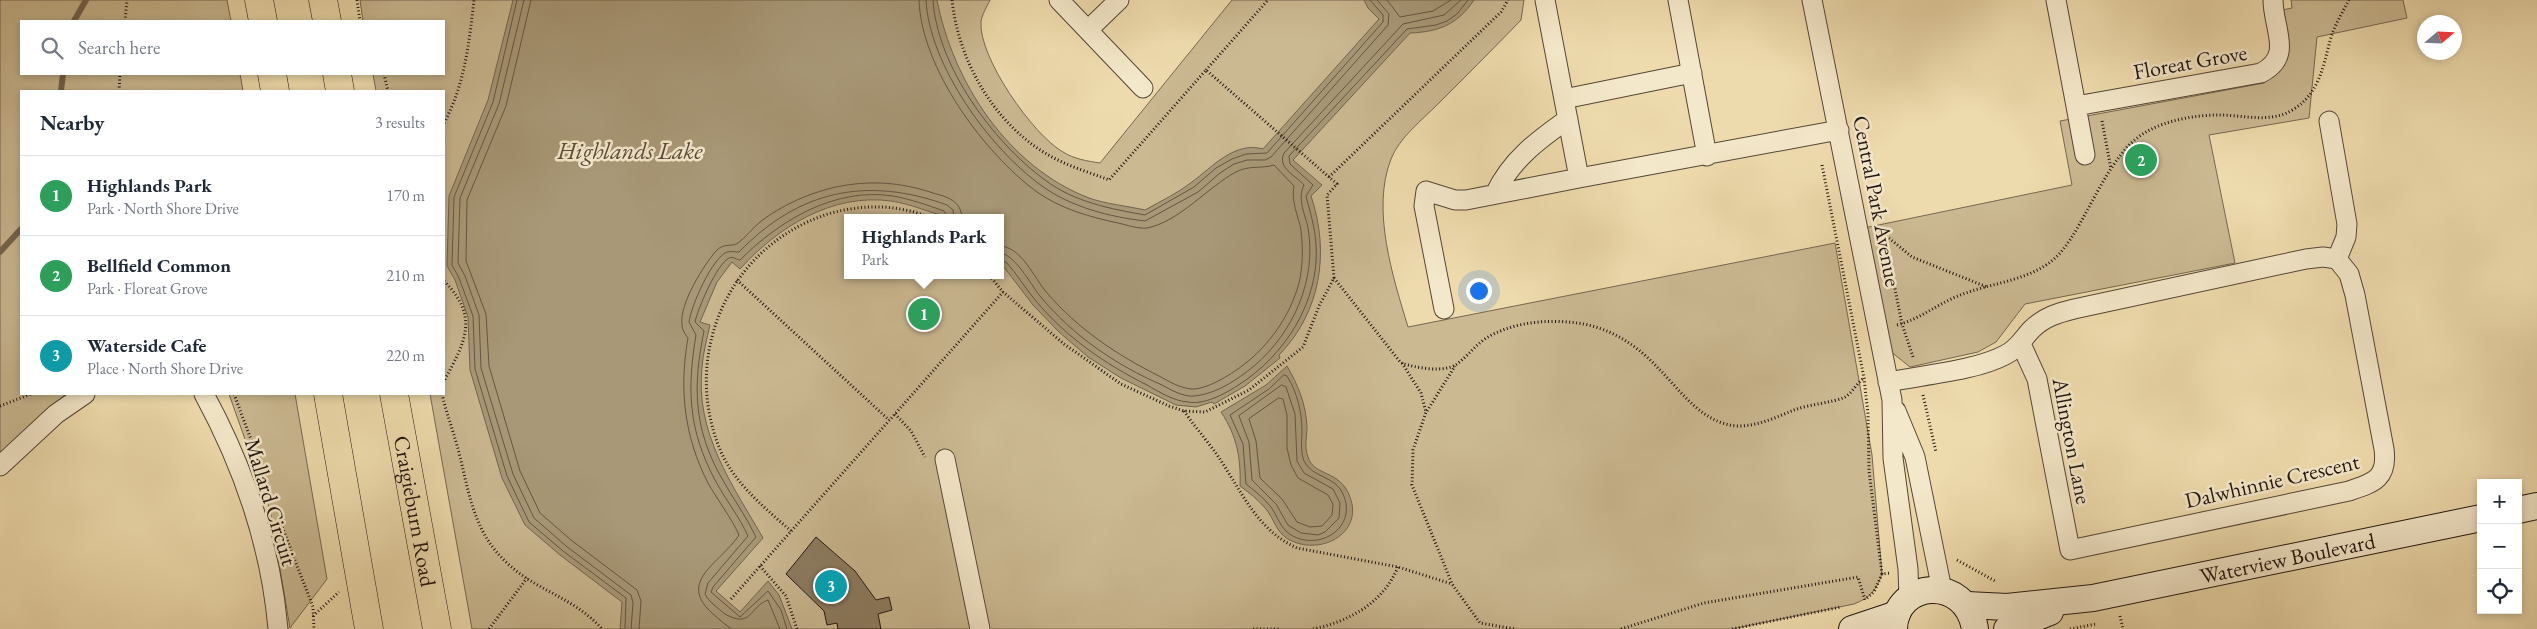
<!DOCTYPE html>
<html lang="en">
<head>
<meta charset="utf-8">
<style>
	body { margin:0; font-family:"EB Garamond",serif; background:#f2f2f3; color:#1f2937 }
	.controls { position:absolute; right:15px; bottom:15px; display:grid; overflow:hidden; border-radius:0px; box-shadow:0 2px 8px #0003 }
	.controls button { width:45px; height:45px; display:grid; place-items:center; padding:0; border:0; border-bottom:1px solid #e0e1e3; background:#fff; color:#1f2937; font:25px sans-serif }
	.compass { position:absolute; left:2417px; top:15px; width:45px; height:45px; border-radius:50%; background:#fff; box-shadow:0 2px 8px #0003; rotate:71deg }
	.you { position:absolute; left:1478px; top:290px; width:18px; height:18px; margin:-12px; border:4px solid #fff; border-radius:50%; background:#1a73e8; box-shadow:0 0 0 8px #1a73e833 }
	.badge { display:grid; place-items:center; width:32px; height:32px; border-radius:50%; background:#2563eb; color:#fff; font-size:16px; font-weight:700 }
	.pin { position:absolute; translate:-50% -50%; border:2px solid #fff; box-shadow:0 1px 5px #0006 }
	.popup { position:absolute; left:844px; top:214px; width:160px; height:65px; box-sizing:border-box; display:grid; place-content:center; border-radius:0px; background:#fff; filter:drop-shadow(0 1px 4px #0005); font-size:16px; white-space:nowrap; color:#747a83 }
	.popup b { font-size:19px; color:#1f2937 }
	.popup::after { content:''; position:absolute; left:50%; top:100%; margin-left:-10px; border:10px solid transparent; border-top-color:#fff }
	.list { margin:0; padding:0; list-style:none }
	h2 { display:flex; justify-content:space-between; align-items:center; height:65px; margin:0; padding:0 20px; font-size:21px }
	h2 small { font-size:16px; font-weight:400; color:#747a83 }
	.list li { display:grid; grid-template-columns:32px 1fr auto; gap:15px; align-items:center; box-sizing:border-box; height:80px; padding:0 20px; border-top:1px solid #e0e1e3 }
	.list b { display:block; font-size:19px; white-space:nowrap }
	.list p { margin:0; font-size:16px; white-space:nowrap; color:#747a83 }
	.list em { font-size:16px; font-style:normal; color:#747a83 }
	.icon { flex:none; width:28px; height:28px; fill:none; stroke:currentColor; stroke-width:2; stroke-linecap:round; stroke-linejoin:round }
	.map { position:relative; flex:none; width:2537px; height:629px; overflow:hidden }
	.search { position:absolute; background:#fff; box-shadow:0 2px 8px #0003; left:20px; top:20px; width:425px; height:55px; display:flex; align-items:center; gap:12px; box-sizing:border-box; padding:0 18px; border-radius:0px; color:#747a83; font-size:19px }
	.panel { position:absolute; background:#fff; box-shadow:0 2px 8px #0003; left:20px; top:90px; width:425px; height:305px; border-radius:0px }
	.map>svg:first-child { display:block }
</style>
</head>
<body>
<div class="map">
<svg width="2537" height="629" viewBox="0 0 2537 629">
	<rect width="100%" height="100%" fill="#eedbad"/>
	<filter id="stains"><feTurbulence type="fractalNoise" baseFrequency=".004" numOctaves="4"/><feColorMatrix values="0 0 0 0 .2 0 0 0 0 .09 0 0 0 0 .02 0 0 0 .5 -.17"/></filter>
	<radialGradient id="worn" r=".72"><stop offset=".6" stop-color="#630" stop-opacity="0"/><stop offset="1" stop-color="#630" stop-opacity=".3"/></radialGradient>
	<path fill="#cbb992" stroke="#766750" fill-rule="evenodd" d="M0,0H227L231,21H21V74H240L243,91H21V394H66L0,454Z
		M360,0H990C987,6 982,15 981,21C978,57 1033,135 1063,152C1074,159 1087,161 1100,163L1232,0H1524L1521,20C1494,48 1466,76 1438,104C1422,120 1399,138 1391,159C1371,210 1393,277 1408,327L1835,243L1872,455L1882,574C1877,589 1870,598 1854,604L1732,629H472L430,394H444V91H376L373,74H444V21H363ZM848,218H1000V275H848Z
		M2291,0H2403L2407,18L2317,37L2309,118L2209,135L2235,263L2025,304L1996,342L1978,352L1910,367L1890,351L1864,228L2072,185L2060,121L2264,83L2276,67L2282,10L2292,8Z
		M229,394H295L327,579L290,628L270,510Z"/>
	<path fill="#a89877" stroke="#72644d" d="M513,0H937C953,82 1008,167 1089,198C1106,204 1127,206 1145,210C1161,201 1178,193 1192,182C1212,167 1235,141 1263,149L1379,19L1368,8L1364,0H1474C1458,24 1439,32 1410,33L1293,160L1322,185L1311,196C1330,252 1321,312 1279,355L1280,358L1245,386L1214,404L1212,402L1196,407L1176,405L1121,378L1088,357L1059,332L1033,305L1000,262V218C984,218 962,222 947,217C928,212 911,204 891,201C832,193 778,227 740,269L732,262L717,282L700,322L710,325C707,339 703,353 702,367C695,433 732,484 763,538L716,591L740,612L768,581L779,595L792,629H620L622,602L560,555L525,525L502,478L470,370L468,317L455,280L447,266L449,196L488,100Z
		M1287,366C1298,385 1306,404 1307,427C1307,436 1304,447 1308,457C1314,477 1340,469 1350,497C1364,534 1319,557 1288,539C1276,532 1274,519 1266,509C1258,500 1250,493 1240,486C1241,458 1237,436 1221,412L1266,385Z"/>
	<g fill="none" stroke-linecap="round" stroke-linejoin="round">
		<path stroke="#645642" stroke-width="1" d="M517,0L493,102L454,197L452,265L459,278L473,316L475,369L507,476L529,522L563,551L626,598L625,629
			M524,0L499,104L460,198L458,263L465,276L479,315L481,368L513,474L534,518L566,546L631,595L633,603L631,629
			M531,0L506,106L467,200L466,261L486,314L489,366L520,471L540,513L571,540L637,590L641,601L639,629
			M919,0C921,68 984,153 1037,192C1061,209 1090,217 1118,223C1127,225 1138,229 1147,228C1179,222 1209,186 1236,172C1249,165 1261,169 1274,165L1294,186C1291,202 1298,215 1301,230C1303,247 1303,266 1299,283C1290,316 1269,346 1242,366C1230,375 1206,390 1191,389C1180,388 1168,381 1159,376C1117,355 1078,329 1047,293C1034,278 1022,247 1000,246
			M926,0C929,65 990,149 1042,186C1071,207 1110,217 1145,221L1198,192L1220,173L1234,164L1247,160H1265L1271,157L1388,25L1389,14L1377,0
			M933,0C937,66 993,142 1045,180C1074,202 1111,209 1145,215L1194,187L1216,168L1232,159L1246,154L1267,153L1383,22V15L1370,0
			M1387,0L1400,17L1433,11L1451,0
			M1000,253C1015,254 1031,285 1040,296C1073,336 1116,365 1162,385C1171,390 1183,397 1194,396C1216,394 1237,380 1254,366C1293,333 1317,280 1308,228C1305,213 1297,200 1304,185C1295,175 1277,168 1284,153L1403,24L1444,15L1461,0
			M1000,260L1006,262C1017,274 1025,288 1036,301C1066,337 1105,364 1147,385C1159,392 1174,401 1188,402C1205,405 1224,394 1237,386C1285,356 1320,301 1316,244C1315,227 1310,212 1306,196L1313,185L1290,164L1289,156L1407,29L1436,25L1447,21L1457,14L1468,0
			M1284,375L1287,376C1297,392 1302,412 1302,431C1302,440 1300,451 1304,461C1312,478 1336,476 1343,494C1358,527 1320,552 1291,535C1280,528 1278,517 1271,507C1264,498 1255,491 1246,484L1243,444L1230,415L1269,389Z
			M1282,385L1286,387L1295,414L1297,461L1304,473L1333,489L1340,503L1339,518L1325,532L1318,535L1301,533L1288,525L1276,504L1252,480L1249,442L1239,416Z
			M1279,398L1283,399L1287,415V448L1291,465L1298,478L1328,495L1333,504L1332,515L1322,526L1310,527L1297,522L1282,499L1260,478L1256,441L1249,419Z
			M732,629C725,625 719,619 713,614C676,581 720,564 739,535C731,517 718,501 708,483C684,436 679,389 688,338C685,334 682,330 682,324C679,305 704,264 717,250C724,243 732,247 738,243C746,237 753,228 760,222C782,205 809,193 836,187C870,180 900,182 933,193C947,197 961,200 962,218
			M780,629L768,600C749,607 752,629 725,614C718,608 709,602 705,594L708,583L748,536C739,516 725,499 715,480C688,429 687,389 696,335L689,322C691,306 712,258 727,252C731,251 736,252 739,252C799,190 867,176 947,205L953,210L954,218
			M787,629L781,610L768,591L740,617L711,592L713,587L756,537C746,516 732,497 721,477C693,427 693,385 704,331L695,322C698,308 717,264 729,258C733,256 737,260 740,260C779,221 834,187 893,196C910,199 927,205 944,211L948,218"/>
		<path stroke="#72644d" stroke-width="6" d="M74,21L86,0
			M61,91L63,74
			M0,252L21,229"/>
	</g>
	<path fill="#8c7c61" stroke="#21150e" d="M816,537L855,571L876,600L889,597L892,610L878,614L881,629H838L837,623L827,625L824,611L786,574Z"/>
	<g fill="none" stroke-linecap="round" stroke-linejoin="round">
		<defs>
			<path id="street" d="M1059,0L1143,88
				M1678,0L1707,156
				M1812,0L1892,400L1893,458L1908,569L1909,599
				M2056,0L2076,106L2261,73C2294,56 2273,29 2273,0
				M1088,30L1119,0
				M1564,99L1692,73
				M2076,106L2085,155
				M1579,178L1839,130
				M1495,194C1511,160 1538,140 1568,119
				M1444,309L1424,206L1426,191L1455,200H1466L1579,178L1545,0
				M2021,344L2037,379L2070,550L2349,491C2373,483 2388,479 2384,449L2355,295L2349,274L2337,259L2346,237L2347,224L2329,121
				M1888,382C1922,375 1975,371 2005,355C2018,349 2023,338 2032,329C2044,317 2058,313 2074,309L2306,259L2323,257L2337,259
				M204,394C243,466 271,547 278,629
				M1896,411L1915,457L1942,590
				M945,459L980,629
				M0,466L56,414L85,394"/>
			<g id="secondary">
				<path d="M2518,510L2537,506"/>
				<path id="s1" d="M1967,605L2007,607L2093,598L2481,518"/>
				<path d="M1852,629L1897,614"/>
				<path d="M1894,629C1895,580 1966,574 1975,629"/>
				<path d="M2007,629L2050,612"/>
			</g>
			<g id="primary">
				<path d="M259,0L263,21"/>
				<path d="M323,0L327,21"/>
				<path d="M272,74L275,91"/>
				<path d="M337,74L340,91"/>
				<path d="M328,394L369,629"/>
				<path id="s2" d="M394,394L437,629"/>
			</g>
		</defs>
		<use href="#street" stroke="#544636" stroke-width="21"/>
		<use href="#secondary" stroke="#21150e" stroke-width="28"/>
		<use href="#primary" stroke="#21150e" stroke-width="29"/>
		<path stroke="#21150e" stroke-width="3" stroke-dasharray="1 2.5" stroke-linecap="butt" d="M357,0L360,21
			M952,0C959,66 1000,134 1062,162C1077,169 1094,174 1109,180L1206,70L1337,184L1327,195L1334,278L1319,306L1303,347L1249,390L1205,412L1184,411L1169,406L1121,384L1064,344L1003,292L989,275
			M125,21L127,0
			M1206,70L1268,0
			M384,74L388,91
			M119,91L120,74
			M2102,121L2111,169
			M444,123C465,84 469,43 474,0
			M1822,165L1864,378L1868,414L1869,471L1882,574
			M1329,177L1501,12L1508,0
			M1334,278L1401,363C1416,368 1444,373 1457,364C1468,356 1476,344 1488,337C1514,322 1548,319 1577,323C1609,327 1637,345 1658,368C1681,391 1703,425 1739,426C1758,426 1777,417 1794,410C1810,404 1832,403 1845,397C1852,393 1857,383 1864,378
			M737,280L889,420
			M444,281C480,317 465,342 444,381
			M1897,325C1920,319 1936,305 1958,296C1991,282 2036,281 2061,252C2088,220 2109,152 2146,132C2167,120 2195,115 2219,115C2244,115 2271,124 2294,109C2319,93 2323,67 2330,41C2334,26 2342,13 2349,0
			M1913,357L1902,324L1884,234L1912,257L1987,287
			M1402,363L1421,393L1426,412L1413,450L1412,485L1452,584L1480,623L1515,629
			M234,394L253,445
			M442,394C446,412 453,430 458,449C469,490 472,530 506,562C534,590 574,597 602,629
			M1923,395L1936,452
			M0,406L31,394
			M1184,411C1197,430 1213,447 1225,467C1245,499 1261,532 1297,548L1398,567L1452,584
			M1427,411L1455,366
			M895,414L911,431L925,457
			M281,524L313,607L314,629
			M791,531C765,508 736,485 721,452C680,356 728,246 828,214C862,204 898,204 931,218
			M1957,560L1995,581
			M760,566L786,596L797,629
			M1867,598L1874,592L1882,574L1890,573
			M731,599L1003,292
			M313,616L339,592
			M2120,616L2123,629
			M489,629L527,578
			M1253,629H1279
			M1313,629C1350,621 1383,603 1398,567
			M1621,629L1704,603L1858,577L1865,600
			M1732,629L1841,607
			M2070,629L2096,624"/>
		<use href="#street" stroke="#f4e8ca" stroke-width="19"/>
		<use href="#secondary" stroke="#f4e8ca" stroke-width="26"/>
		<use href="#primary" stroke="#eedbad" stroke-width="28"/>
	</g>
	<g text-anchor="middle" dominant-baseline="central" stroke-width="5" stroke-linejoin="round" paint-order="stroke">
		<g font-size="22" fill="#21150e" stroke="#f4e8ca">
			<text transform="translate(2190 62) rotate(-10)">Floreat Grove</text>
			<text transform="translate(1877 201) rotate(79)">Central Park Avenue</text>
			<text transform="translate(2072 441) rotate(79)">Allington Lane</text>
			<text transform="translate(2272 481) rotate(-13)">Dalwhinnie Crescent</text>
			<text transform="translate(271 502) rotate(73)">Mallard Circuit</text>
			<text stroke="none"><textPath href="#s2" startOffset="119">Craigieburn Road</textPath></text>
			<text stroke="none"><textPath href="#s1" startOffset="325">Waterview Boulevard</textPath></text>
		</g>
		<g font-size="24" font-style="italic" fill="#574938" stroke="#f4e8ca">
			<text x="630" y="150">Highlands Lake</text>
		</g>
	</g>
	<rect width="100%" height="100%" filter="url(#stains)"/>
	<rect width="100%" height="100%" fill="url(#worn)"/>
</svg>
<div class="controls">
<button>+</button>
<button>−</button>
<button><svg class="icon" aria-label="locate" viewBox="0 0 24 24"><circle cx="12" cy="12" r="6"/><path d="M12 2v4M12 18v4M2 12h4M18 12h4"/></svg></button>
</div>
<svg class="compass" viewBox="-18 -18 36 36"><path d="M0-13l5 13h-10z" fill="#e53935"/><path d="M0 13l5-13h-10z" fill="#747a83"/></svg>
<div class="you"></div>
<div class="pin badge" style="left:924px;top:314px;background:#2e9e5b">1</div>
<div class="popup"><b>Highlands Park</b>Park</div>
<div class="pin badge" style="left:2141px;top:160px;background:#2e9e5b">2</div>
<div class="pin badge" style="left:831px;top:586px;background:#0f9aa8">3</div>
<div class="search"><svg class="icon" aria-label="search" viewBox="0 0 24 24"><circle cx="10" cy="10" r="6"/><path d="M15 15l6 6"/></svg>Search here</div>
<section class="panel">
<h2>Nearby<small>3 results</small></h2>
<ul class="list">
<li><span class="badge" style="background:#2e9e5b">1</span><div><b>Highlands Park</b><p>Park · North Shore Drive</p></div><em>170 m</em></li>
<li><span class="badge" style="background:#2e9e5b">2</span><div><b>Bellfield Common</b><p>Park · Floreat Grove</p></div><em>210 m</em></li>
<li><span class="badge" style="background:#0f9aa8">3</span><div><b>Waterside Cafe</b><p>Place · North Shore Drive</p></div><em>220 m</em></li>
</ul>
</section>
</div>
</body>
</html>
